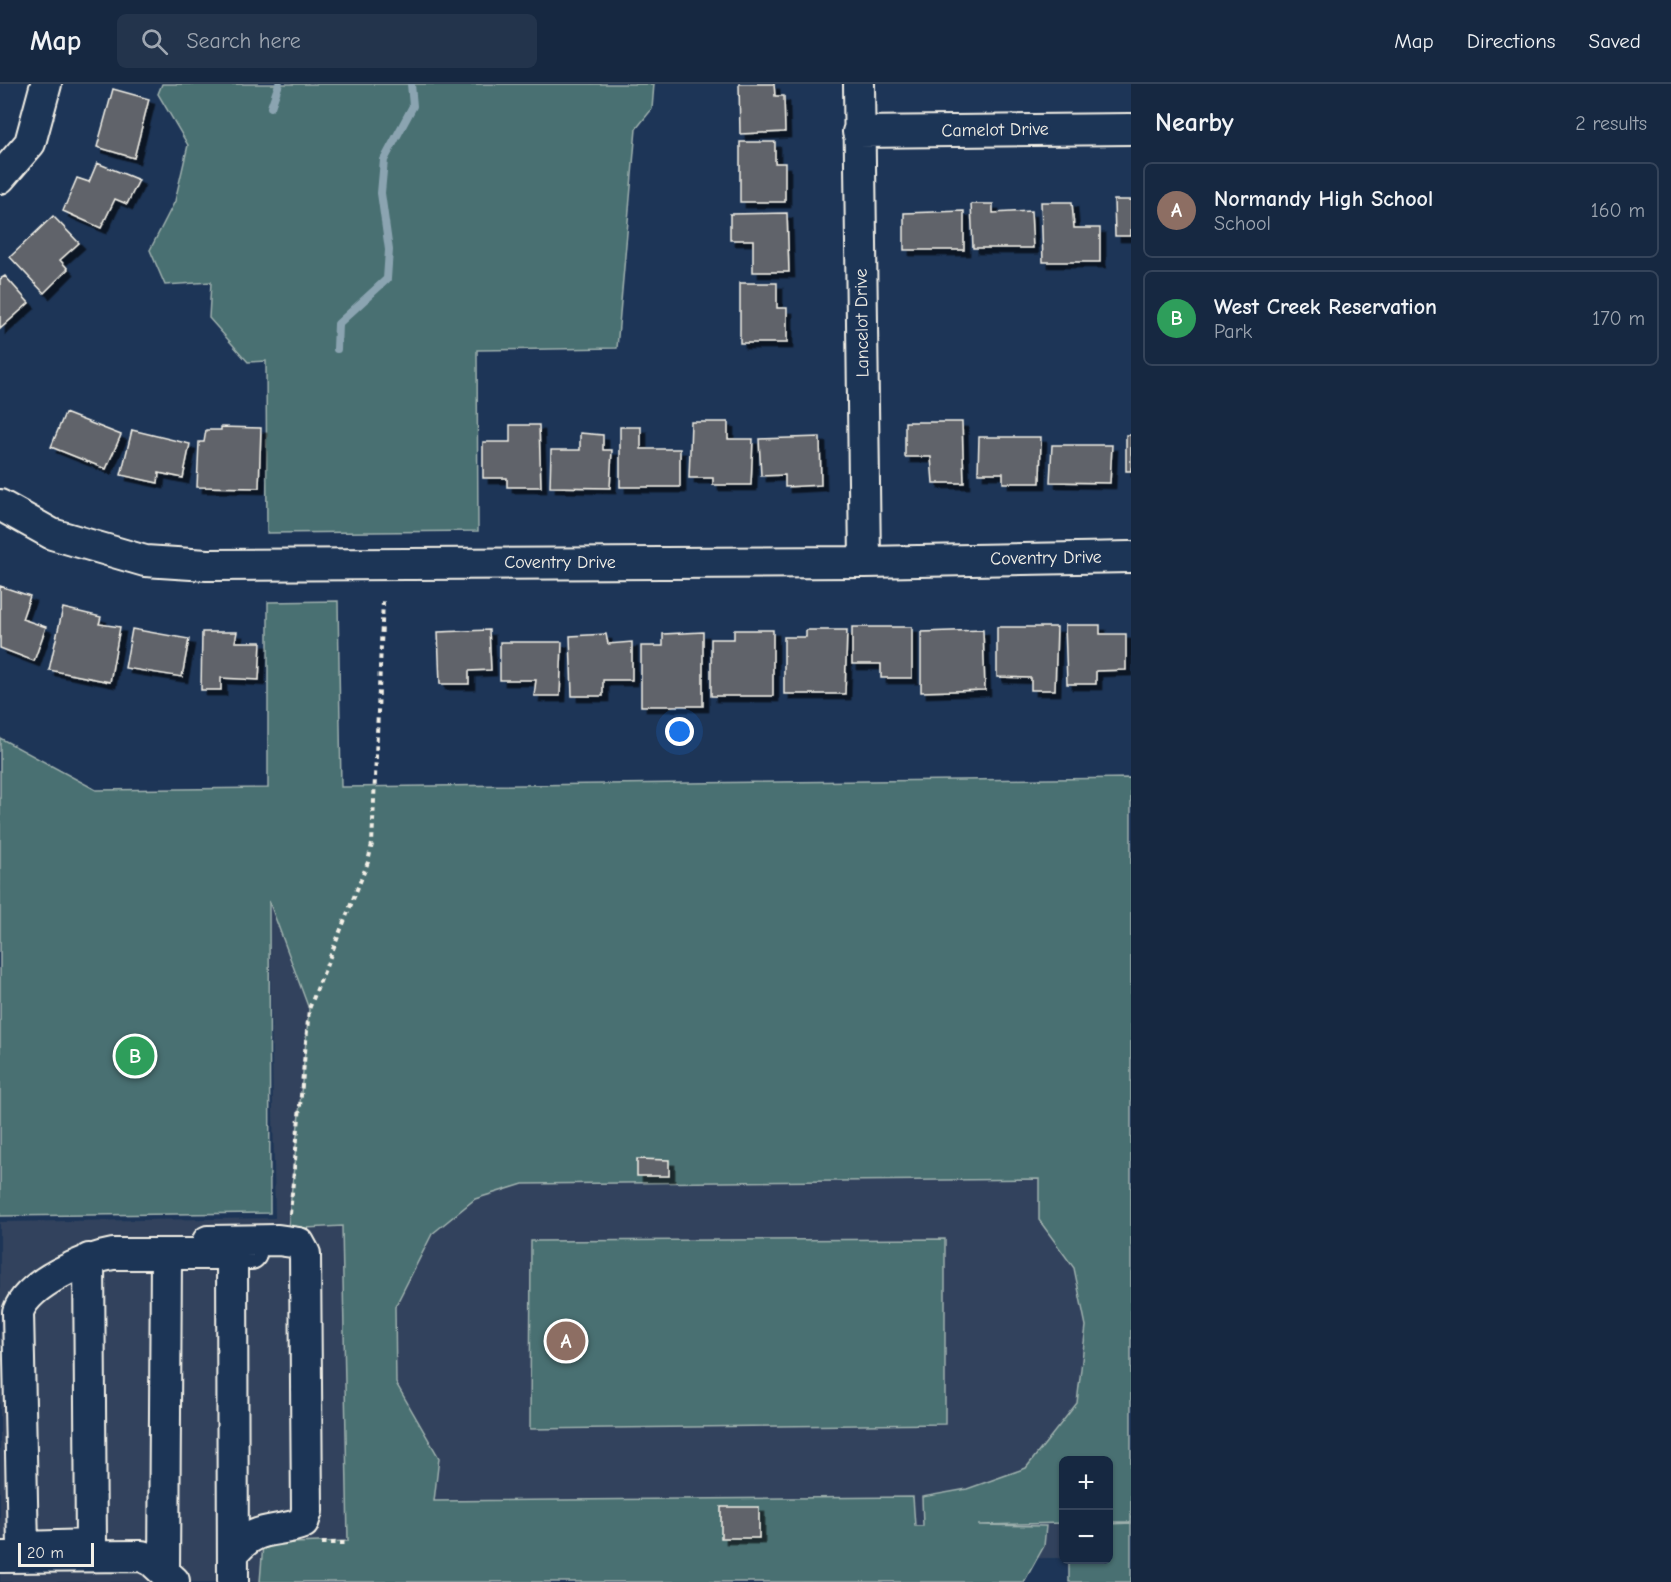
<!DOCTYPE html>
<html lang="en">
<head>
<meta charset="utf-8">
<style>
	body { margin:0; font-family:"Comic Neue",sans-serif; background:#23344c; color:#f1f3f6 }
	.controls { position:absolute; right:18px; bottom:18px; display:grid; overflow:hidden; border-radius:9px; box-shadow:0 2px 4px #0004 }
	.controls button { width:54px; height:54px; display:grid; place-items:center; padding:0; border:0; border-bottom:2px solid #35445a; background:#162841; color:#f1f3f6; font:30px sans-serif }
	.scale { position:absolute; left:18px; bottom:15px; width:76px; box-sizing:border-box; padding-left:6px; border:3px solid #f4f1e8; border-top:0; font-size:16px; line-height:21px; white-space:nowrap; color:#f4f1e8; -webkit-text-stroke:4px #1d3557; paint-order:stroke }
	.you { position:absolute; left:680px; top:648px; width:21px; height:21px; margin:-15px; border:4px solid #fff; border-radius:50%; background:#1a73e8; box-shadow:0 0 0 9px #1a73e833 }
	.badge { display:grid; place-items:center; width:39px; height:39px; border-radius:50%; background:#ff9aa2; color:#fff; font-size:20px; font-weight:700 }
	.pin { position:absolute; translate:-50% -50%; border:3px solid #fff; box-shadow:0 2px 6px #0006 }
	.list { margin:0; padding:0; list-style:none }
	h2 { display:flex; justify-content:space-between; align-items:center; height:78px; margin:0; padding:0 24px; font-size:26px }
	h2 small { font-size:20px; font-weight:400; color:#9ea6b1 }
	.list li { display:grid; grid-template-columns:39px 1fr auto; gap:18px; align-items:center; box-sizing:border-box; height:96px; margin:0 12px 12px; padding:0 12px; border:2px solid #35445a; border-radius:9px }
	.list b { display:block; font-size:22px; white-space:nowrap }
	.list p { margin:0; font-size:20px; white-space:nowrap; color:#9ea6b1 }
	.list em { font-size:20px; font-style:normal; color:#9ea6b1 }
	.icon { flex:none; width:33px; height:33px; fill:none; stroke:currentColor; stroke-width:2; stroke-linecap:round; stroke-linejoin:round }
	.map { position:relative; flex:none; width:1131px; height:1498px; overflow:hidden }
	header { display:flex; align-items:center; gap:36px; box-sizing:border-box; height:84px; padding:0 30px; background:#162841; border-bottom:2px solid #35445a }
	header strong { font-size:28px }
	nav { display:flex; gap:33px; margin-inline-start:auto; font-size:21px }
	.search { width:420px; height:54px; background:#23344c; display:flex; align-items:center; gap:15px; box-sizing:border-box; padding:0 21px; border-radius:9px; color:#9ea6b1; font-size:22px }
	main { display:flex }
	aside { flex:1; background:#162841 }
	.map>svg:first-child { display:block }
</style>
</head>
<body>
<header>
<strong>Map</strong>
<div class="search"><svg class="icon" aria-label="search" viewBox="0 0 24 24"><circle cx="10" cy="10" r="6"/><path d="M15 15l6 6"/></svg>Search here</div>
<nav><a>Map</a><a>Directions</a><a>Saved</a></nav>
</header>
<main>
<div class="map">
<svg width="1131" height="1498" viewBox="0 0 1131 1498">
	<defs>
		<filter id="shadow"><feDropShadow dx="5.5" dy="5.5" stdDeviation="0" flood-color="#0009"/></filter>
	</defs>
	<rect width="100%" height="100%" fill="#1d3557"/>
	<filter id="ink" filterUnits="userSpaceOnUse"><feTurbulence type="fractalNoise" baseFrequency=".0167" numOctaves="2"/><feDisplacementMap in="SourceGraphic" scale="12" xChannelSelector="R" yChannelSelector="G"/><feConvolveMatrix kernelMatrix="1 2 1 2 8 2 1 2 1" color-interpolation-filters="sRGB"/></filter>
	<g filter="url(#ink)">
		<path fill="#31435d" d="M1131,799V1474H1109L1108,1376H1064L1063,1474L395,1476L373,1498H0V1138L275,1134L269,814Z"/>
		<path fill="#496f72" stroke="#9eb0ad" stroke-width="1.5" fill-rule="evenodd" d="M162,0H654L652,25L636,45L617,264L477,266L478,447L267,449L266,277L248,278L209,234L211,198L165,201L150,166L175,117L188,61L158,10Z
			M338,517L341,703L1131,694V1438H1109L1108,1376H1064L1063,1439L978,1441L1046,1442L1044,1462L1024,1498H260L263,1460L348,1457L342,1142L288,1145L309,925L269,817L270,1129L0,1132V654L96,706L268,704V518ZM1039,1095V1136L1074,1184L1086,1242L1077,1319L1026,1384L967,1405L922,1413L923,1442H915L913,1413L434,1417L439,1374L396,1299L395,1223L432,1150L475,1115L523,1100Z
			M945,1155V1340L530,1345L531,1157Z
			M1131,1439V1498H1069V1476H1108L1109,1440Z"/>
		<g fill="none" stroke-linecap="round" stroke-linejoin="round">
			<path stroke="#8ba4b1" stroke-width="8" d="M271,23L279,0
				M337,265L338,240L387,195L389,166L381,109L384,76L413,22L411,0"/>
		</g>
		<path fill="#60646a" stroke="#f4f1e8" stroke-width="1.5" filter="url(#shadow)" d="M739,0H774L775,12H784L785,48L740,50Z
			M113,5L149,15L134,74L97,63Z
			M740,58H775V79H785V118H740Z
			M97,79L139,96L127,120L115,115L101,144L63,127L77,94L89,98Z
			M1114,116H1131V152H1115Z
			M1041,118H1072L1074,144H1100V178H1043Z
			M971,120H993V129L1031,127L1033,164H973Z
			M964,127V166H904V129Z
			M787,129L789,188H753V156H730V130Z
			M53,132L79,159L60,176L68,185L44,209L10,173Z
			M5,192L29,219L0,245V195Z
			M740,199H777V224H787V259H740Z
			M65,329L121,351L106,385L51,363Z
			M691,338H728V355H753L751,401H713V394H689Z
			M905,338H962L964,399H933L931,373H905Z
			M510,341H539L541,403H507V394H483V358H510Z
			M221,343L261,344L259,404L197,403L199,358H204L206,346H221Z
			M620,343H641V365H680V403H620Z
			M132,346L190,360L183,394L159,389L158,399L121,391Z
			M580,349L603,351V366H612L610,404L550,403L551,366H580Z
			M1126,351H1131V387H1126Z
			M820,353L821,401L785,403V391L761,392L759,355Z
			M979,353H1041L1040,399H1003V389H978Z
			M1052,361H1112L1110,399L1050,398Z
			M0,502L30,512L22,535L46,543L34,577L0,564Z
			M63,524L101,533L99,540L120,543L110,598L49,586Z
			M1065,541H1100V550H1126V586L1096,587V600H1067Z
			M852,543H912V594H881V580H852Z
			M997,543H1057L1055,606H1031V594L997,593Z
			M132,545L189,555L182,593L125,584Z
			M489,546L491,586L469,587V600H440L438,548Z
			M734,546H773V612H711V555H734Z
			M806,546H847L845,610H784V553H806Z
			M983,546L985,606L921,608V548Z
			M202,548H237L235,558H261L259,596L221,594V606H201Z
			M703,548V622H641V562H663V550Z
			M606,550L608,560L632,558V596H603V612H572L570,552Z
			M500,558H562L560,612H534L536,596H500Z
			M637,1075L669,1076V1092H637Z
			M721,1423H759V1454H721Z"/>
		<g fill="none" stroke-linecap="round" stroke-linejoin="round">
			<defs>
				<path id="minor" d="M859,0L865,478
					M858,48L1131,45
					M0,94L30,59L46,0
					M0,421L52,450L145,477L207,481L865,478L1131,473
					M208,1157L278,1156L299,1159L305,1170L307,1427L303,1439C275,1450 256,1440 234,1469
					M89,1175L91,1461L23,1463L18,1228C28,1199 84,1175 113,1170H232
					M0,1473L142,1472L152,1477L174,1497
					M164,1487L166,1170
					M233,1498L232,1170H251"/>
			</defs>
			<use href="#minor" stroke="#f4f1e8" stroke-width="34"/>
			<path stroke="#f4f1e8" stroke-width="4" stroke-dasharray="4.5 4.5" stroke-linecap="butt" d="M290,1130L309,925L368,778L372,760L383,517
				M322,1459H348"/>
			<use href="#minor" stroke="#1d3557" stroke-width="30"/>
		</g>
	</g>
	<g text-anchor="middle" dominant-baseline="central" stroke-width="5" stroke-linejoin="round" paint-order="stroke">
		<g font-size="18" fill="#f4f1e8" stroke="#1d3557">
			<text transform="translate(995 46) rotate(-1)">Camelot Drive</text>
			<text transform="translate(862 239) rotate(-91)">Lancelot Drive</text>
			<text transform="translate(1046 474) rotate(-1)">Coventry Drive</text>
			<text x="560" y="478">Coventry Drive</text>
		</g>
	</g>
</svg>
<div class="controls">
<button>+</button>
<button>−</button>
</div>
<div class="scale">20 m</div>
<div class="you"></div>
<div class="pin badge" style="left:566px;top:1257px;background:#8d6e63">A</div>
<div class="pin badge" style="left:135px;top:972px;background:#2e9e5b">B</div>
</div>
<aside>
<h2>Nearby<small>2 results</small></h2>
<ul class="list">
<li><span class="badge" style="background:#8d6e63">A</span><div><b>Normandy High School</b><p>School</p></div><em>160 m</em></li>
<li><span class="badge" style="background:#2e9e5b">B</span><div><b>West Creek Reservation</b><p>Park</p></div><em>170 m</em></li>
</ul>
</aside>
</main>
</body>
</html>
